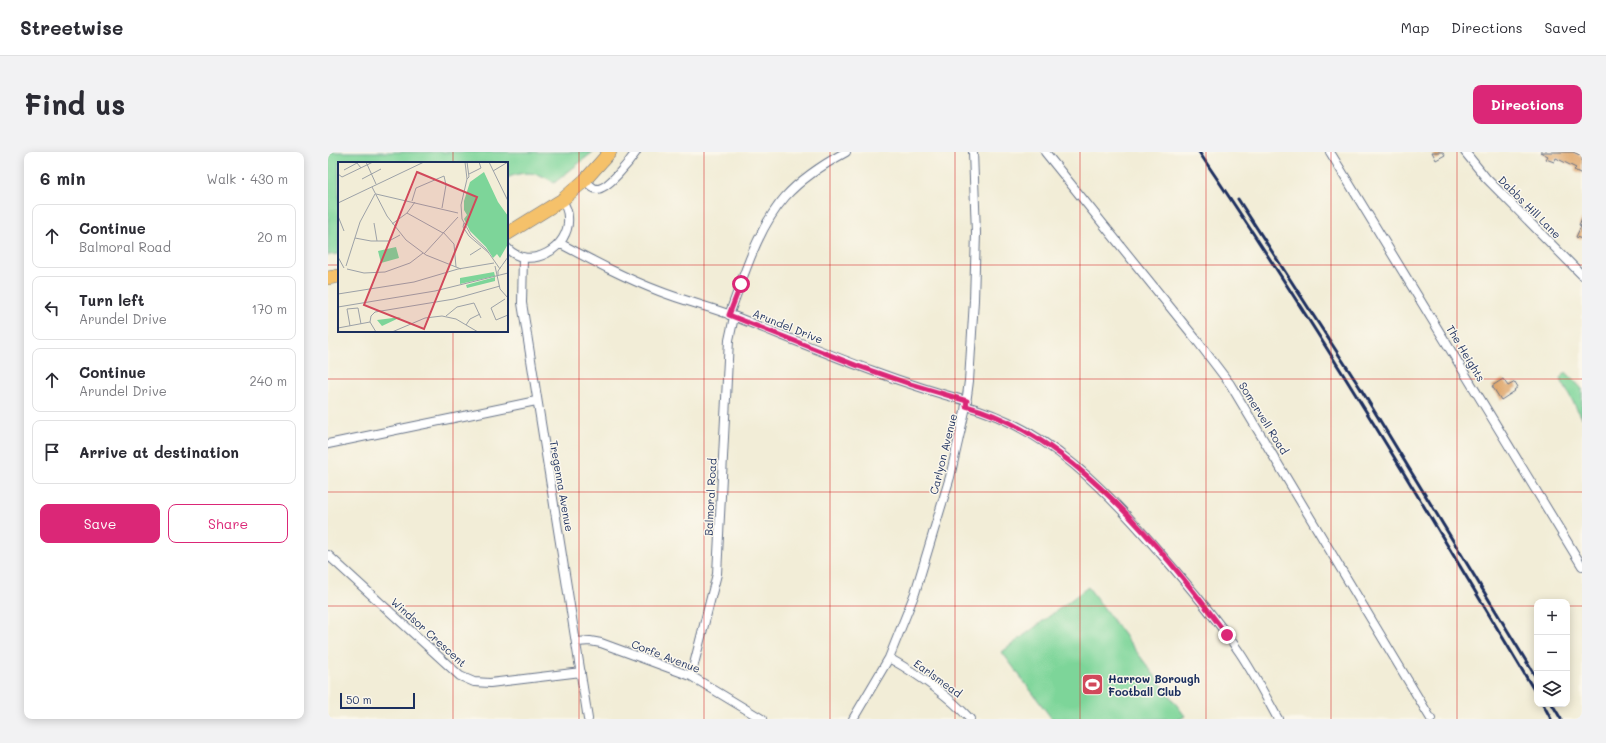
<!DOCTYPE html>
<html lang="en">
<head>
<meta charset="utf-8">
<style>
	body { margin:0; font-family:Mali,sans-serif; background:#f2f2f3; color:#2b2b33 }
	.controls { position:absolute; right:12px; bottom:12px; display:grid; overflow:hidden; border-radius:8px; box-shadow:0 2px 10px #0003 }
	.controls button { width:36px; height:36px; display:grid; place-items:center; padding:0; border:0; border-bottom:1px solid #e1e1e2; background:#fff; color:#2b2b33; font:20px sans-serif }
	.scale { position:absolute; left:12px; bottom:10px; width:75px; box-sizing:border-box; padding-left:4px; border:2px solid #1b2f5e; border-top:0; font-size:11px; line-height:14px; white-space:nowrap; color:#1b2f5e; -webkit-text-stroke:3px #fbf7ec; paint-order:stroke }
	.stop { position:absolute; width:12px; height:12px; margin:-9px; border:3px solid #db2777; border-radius:50%; background:#fff }
	.stop.end { background:#db2777; border-color:#fff; box-shadow:0 1px 4px #0008 }
	.list { margin:0; padding:0; list-style:none }
	h2 { display:flex; justify-content:space-between; align-items:center; height:52px; margin:0; padding:0 16px; font-size:17px }
	h2 small { font-size:13px; font-weight:400; color:#7c7c81 }
	.list li { display:grid; grid-template-columns:26px 1fr auto; gap:12px; align-items:center; box-sizing:border-box; height:64px; margin:0 8px 8px; padding:0 8px; border:1px solid #e1e1e2; border-radius:8px }
	.list b { display:block; font-size:15px; white-space:nowrap }
	.list p { margin:0; font-size:13px; white-space:nowrap; color:#7c7c81 }
	.list em { font-size:13px; font-style:normal; color:#7c7c81 }
	.actions { display:flex; gap:8px; padding:12px 16px }
	.actions a { flex:1; padding:9px 0; border:1px solid #db2777; border-radius:8px; text-align:center; font-size:14px; color:#db2777 }
	.actions .main { background:#db2777; color:#fff }
	.icon { flex:none; width:22px; height:22px; fill:none; stroke:currentColor; stroke-width:2; stroke-linecap:round; stroke-linejoin:round }
	.map { position:relative; flex:none; width:1254px; height:567px; overflow:hidden; border-radius:8px }
	header { display:flex; align-items:center; gap:24px; box-sizing:border-box; height:56px; padding:0 20px; background:#fff; border-bottom:1px solid #e1e1e2 }
	header strong { font-size:19px }
	nav { display:flex; gap:22px; margin-inline-start:auto; font-size:14px }
	.intro { display:flex; align-items:center; justify-content:space-between; box-sizing:border-box; height:96px; padding:0 24px }
	h1 { margin:0; font-size:28px }
	.button { padding:10px 18px; border-radius:8px; background:#db2777; color:#fff; font-size:14px; font-weight:700 }
	main { display:flex; gap:24px; padding:0 24px }
	aside { flex:1; background:#fff; border-radius:8px; box-shadow:0 2px 10px #0003 }
	.map>svg:first-child { display:block }
</style>
</head>
<body>
<header>
<strong>Streetwise</strong>
<nav><a>Map</a><a>Directions</a><a>Saved</a></nav>
</header>
<div class="intro"><h1>Find us</h1><a class="button">Directions</a></div>
<main>
<aside>
<h2>6 min<small>Walk · 430 m</small></h2>
<ul class="list">
<li><svg class="icon" aria-label="ahead" viewBox="0 0 24 24"><path d="M12 20V5M6 11l6-6 6 6"/></svg><div><b>Continue</b><p>Balmoral Road</p></div><em>20 m</em></li>
<li><svg class="icon" aria-label="left" viewBox="0 0 24 24"><path d="M17 20v-9H6M10 6l-5 5 5 5"/></svg><div><b>Turn left</b><p>Arundel Drive</p></div><em>170 m</em></li>
<li><svg class="icon" aria-label="ahead" viewBox="0 0 24 24"><path d="M12 20V5M6 11l6-6 6 6"/></svg><div><b>Continue</b><p>Arundel Drive</p></div><em>240 m</em></li>
<li><svg class="icon" aria-label="arrive" viewBox="0 0 24 24"><path d="M6 21V4h12l-3 4 3 4H6"/></svg><div><b>Arrive at destination</b></div></li>
</ul>
<div class="actions"><a class="main">Save</a><a>Share</a></div>
</aside>
<div class="map">
<svg width="1254" height="567" viewBox="0 0 1254 567">
	<rect width="100%" height="100%" fill="#fbf7ec"/>
	<filter id="ink" filterUnits="userSpaceOnUse"><feTurbulence type="fractalNoise" baseFrequency=".025" numOctaves="2"/><feDisplacementMap in="SourceGraphic" scale="8" xChannelSelector="R" yChannelSelector="G"/><feConvolveMatrix kernelMatrix="1 2 1 2 8 2 1 2 1" color-interpolation-filters="sRGB"/></filter>
	<filter id="wash" filterUnits="userSpaceOnUse"><feTurbulence type="fractalNoise" baseFrequency=".012" numOctaves="4" result="noise"/><feDisplacementMap in="SourceGraphic" scale="16" xChannelSelector="R" yChannelSelector="G"/><feGaussianBlur stdDeviation="0.9" result="paint"/><feColorMatrix in="noise" values="0 0 0 0 0 0 0 0 0 0 0 0 0 0 0 0 0 1.4 0 .05"/><feComposite in="paint" operator="in"/></filter>
	<g filter="url(#wash)">
		<rect width="100%" height="100%" fill="#f2edd7"/>
		<path fill="#7dd599" stroke="#4c827c" d="M0,0H265L226,31C212,20 196,18 179,26V11H11V102L0,103Z
			M1238,220L1254,237V266L1232,226Z
			M760,435L857,564L852,567H724L674,500Z"/>
		<g id="blocks">
			<path fill="#dda062" d="M1104,0H1115L1117,3L1108,8Z
				M1212,0H1245L1254,4V22L1246,18L1248,16L1228,6L1226,10L1218,7L1220,4Z
				M1254,66V87L1248,85L1253,74L1251,73Z
				M1175,227L1180,234L1187,230L1190,235L1186,238L1187,239L1173,248L1164,234Z"/>
		</g>
	</g>
	<g filter="url(#ink)">
		<use href="#blocks" fill-opacity="0" stroke="#667288" stroke-width="1"/>
		<g fill="none" stroke-linecap="round" stroke-linejoin="round">
			<defs>
				<path id="minor" d="M717,0L867,186L902,232L1103,567
					M1002,0L1254,414
					M1137,0L1158,26L1254,123
					M257,28C260,31 264,37 269,37C280,37 302,9 308,0
					M233,92C265,109 297,126 331,139C356,149 383,155 408,165C484,195 559,228 639,249
					M179,96C201,120 243,96 240,65C240,59 237,53 234,48
					M195,105L194,151L260,567
					M401,163C416,124 429,77 457,45C474,26 496,12 518,0
					M638,254C719,275 780,340 833,402C861,434 888,466 912,501C926,522 938,545 950,567
					M0,292L208,249
					M0,403L132,524L146,530L162,531L253,520
					M249,490L262,489L273,491L363,524L434,567
					M561,506C591,523 619,542 642,567
					M363,524L389,422L401,188L406,165
					M525,567L561,506L587,441L622,325L637,259L641,229L646,148L648,81L645,0"/>
				<path id="primary" d="M179,82L234,48L257,28L282,0
					M0,126L11,124"/>
			</defs>
			<use href="#minor" stroke="#667288" stroke-width="10"/>
			<use href="#primary" stroke="#667288" stroke-width="14"/>
			<use href="#minor" stroke="#fff" stroke-width="8"/>
			<use href="#primary" stroke="#f5c16b" stroke-width="13"/>
			<path stroke="#1b2f5e" stroke-width="3" d="M871,0C991,177 1100,360 1209,543
				M910,47L1031,234L1209,527
				M1215,552L1223,567
				M1224,552L1233,567"/>
		</g>
	</g>
	<g fill="none" stroke-linecap="round" stroke-linejoin="round" filter="url(#ink)">
		<path stroke="#db2777" stroke-width="5" d="M413,132L401,163L530,214L582,232L639,249L638,254C744,282 835,398 899,483"/>
	</g>
	<path fill="none" stroke="#d62828" stroke-width="1" stroke-opacity="0.55" d="M125,0V11M251,0V567M376,0V567M502,0V567M627,0V567M752,0V567M878,0V567M1003,0V567M1129,0V567M0,113H11M179,113H1254M125,179V567M0,227H1254M0,340H1254M0,454H1209M1239,454H1254"/>
	<defs>
		<symbol id="stadium-square" viewBox="-11 -11 22 22"><rect x="-9" y="-9" width="18" height="18" rx="4" fill="#d1495b" stroke="#fbf7ec"/><path d="M0-5a6.5 5 0 1 0 0 10a6.5 5 0 1 0 0-10ZM-3.5-1.8h7v3.6h-7Z" fill="#fff"/></symbol>
	</defs>
	<g fill-rule="evenodd">
		<use href="#stadium-square" x="752" y="520" width="25" height="25"/>
	</g>
	<g text-anchor="middle" dominant-baseline="central" stroke-width="3" stroke-linejoin="round" paint-order="stroke">
		<g font-size="11" fill="#1b2f5e" stroke="#fbf7ec">
			<text transform="translate(1202 55) rotate(45)">Dabbs Hill Lane</text>
			<text transform="translate(460 174) rotate(22)">Arundel Drive</text>
			<text transform="translate(1138 201) rotate(59)">The Heights</text>
			<text transform="translate(936 266) rotate(58)">Somervell Road</text>
			<text transform="translate(615 302) rotate(-76)">Carlyon Avenue</text>
			<text transform="translate(234 334) rotate(80)">Tregenna Avenue</text>
			<text transform="translate(382 345) rotate(-87)">Balmoral Road</text>
			<text transform="translate(101 480) rotate(42)">Windsor Crescent</text>
			<text transform="translate(338 504) rotate(21)">Corfe Avenue</text>
			<text transform="translate(610 526) rotate(36)">Earlsmead</text>
		</g>
		<g font-size="11" font-weight="bold" fill="#1b2f5e" stroke="#fbf7ec" text-anchor="start">
			<text x="780" y="526">Harrow Borough<tspan x="780" dy="13">Football Club</tspan></text>
		</g>
	</g>
	<g transform="translate(10 10)">
		<rect width="170" height="170" fill="#f2edd7"/>
		<path d="M146,10L160,40L170,54V82L162,96L159,92L155,96L148,85L132,69L126,57L129,53L126,48V39L132,20ZM58,85L61,96L43,101L40,89ZM156,110L157,114L122,122V116ZM157,115V119L129,126L128,123ZM63,155L44,164L39,158Z" fill="#7dd599"/>
		<path fill="none" stroke="#9ca1a7" stroke-width="1" d="M28,0L38,22M127,0L129,17L123,43L124,57L133,73L148,87L162,107M151,0L170,39M6,8L19,1L23,6M155,9L170,0M0,12L4,15L35,0M131,12L143,6L141,0M24,17L43,7M129,17L131,15L129,0M34,25L49,54L68,78L88,93L123,107M38,32L120,51M74,39L78,26L106,14L108,23L104,46M0,41L86,0M69,51L105,71M0,54L6,69M36,61L39,79M126,61L125,65L131,74L151,91M54,62L69,51L77,40M105,70L116,82L118,105M17,76L33,79H51L62,73M86,92L120,55M132,93L143,86M0,95L6,106M8,104L22,60L37,32M157,104L162,127L170,136M9,107L26,111L47,110L72,101L85,91M160,114V109L170,95M0,132L76,120L120,107L156,101M167,137L153,146L158,158L170,153M0,145L97,129L170,111M108,154L119,145L136,141L143,156M128,163L132,157L142,152M12,164L9,147L20,146L23,162M0,166L32,160M38,170L32,160L33,154L37,150L116,137L162,124M54,170L87,156L104,154L118,157L140,170"/>
		<path fill="#d1495b" fill-opacity="0.15" stroke="#d1495b" stroke-width="2" d="M79,10L139,35L86,167L26,143Z"/>
		<rect width="170" height="170" fill="none" stroke="#1b2f5e" stroke-width="2"/>
	</g>
</svg>
<div class="controls">
<button>+</button>
<button>−</button>
<button><svg class="icon" aria-label="layers" viewBox="0 0 24 24"><path d="M12 4l9 5-9 5-9-5zM3 14l9 5 9-5"/></svg></button>
</div>
<div class="scale">50 m</div>
<div class="stop" style="left:413px;top:132px"></div>
<div class="stop end" style="left:899px;top:483px"></div>
</div>
</main>
</body>
</html>
